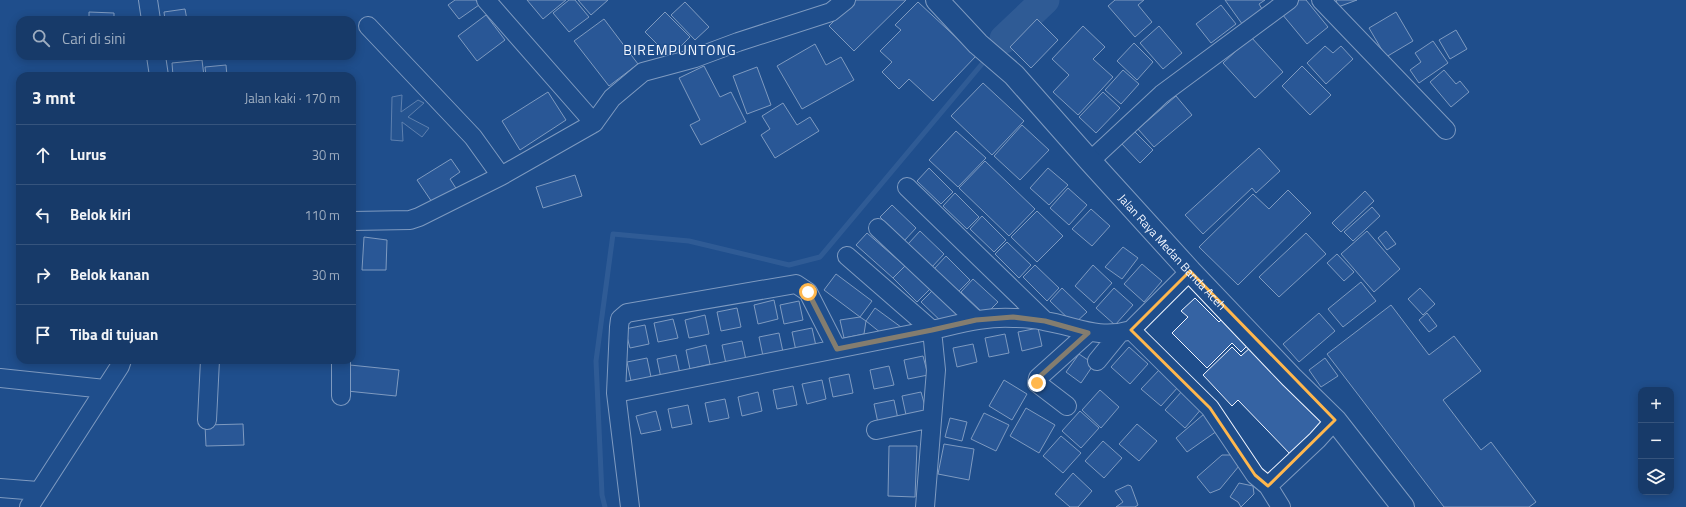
<!DOCTYPE html>
<html lang="id">
<head>
<meta charset="utf-8">
<style>
	body { margin:0; font-family:"Titillium Web",sans-serif; background:#244571; color:#f1f3f6 }
	.controls { position:absolute; right:12px; bottom:12px; display:grid; overflow:hidden; border-radius:8px; box-shadow:0 2px 10px #0003 }
	.controls button { width:36px; height:36px; display:grid; place-items:center; padding:0; border:0; border-bottom:1px solid #36547d; background:#173a69; color:#f1f3f6; font:20px sans-serif }
	.stop { position:absolute; width:12px; height:12px; margin:-9px; border:3px solid #ffb74d; border-radius:50%; background:#fff }
	.stop.end { background:#ffb74d; border-color:#fff; box-shadow:0 1px 4px #0008 }
	.list { margin:0; padding:0; list-style:none }
	h2 { display:flex; justify-content:space-between; align-items:center; height:52px; margin:0; padding:0 16px; font-size:17px }
	h2 small { font-size:13px; font-weight:400; color:#9eadc0 }
	.list li { display:grid; grid-template-columns:26px 1fr auto; gap:12px; align-items:center; box-sizing:border-box; height:60px; padding:0 16px; border-top:1px solid #36547d }
	.list b { display:block; font-size:15px; white-space:nowrap }
	.list em { font-size:13px; font-style:normal; color:#9eadc0 }
	.icon { flex:none; width:22px; height:22px; fill:none; stroke:currentColor; stroke-width:2; stroke-linecap:round; stroke-linejoin:round }
	.map { position:relative; flex:none; width:1686px; height:507px; overflow:hidden }
	.search { position:absolute; background:#173a69; box-shadow:0 2px 10px #0003; left:16px; top:16px; width:340px; height:44px; display:flex; align-items:center; gap:10px; box-sizing:border-box; padding:0 14px; border-radius:12px; color:#9eadc0; font-size:15px }
	.panel { position:absolute; background:#173a69; box-shadow:0 2px 10px #0003; left:16px; top:72px; width:340px; height:292px; border-radius:12px }
	.map>svg:first-child { display:block }
</style>
</head>
<body>
<div class="map">
<svg width="1686" height="507" viewBox="0 0 1686 507">
	<rect width="100%" height="100%" fill="#1f4e8c"/>
	<path fill="#305b95" stroke="#a8bbd7" d="M402,95L401,112L418,100L424,103L408,117L429,128L422,137L402,122L403,141L391,140L392,97Z"/>
	<g fill="none" stroke-linecap="round" stroke-linejoin="round">
		<path stroke="#446ba0" stroke-width="5" d="M994,51L1004,39
			M605,507L602,495L596,361L613,234L689,241L789,265L820,257L987,58"/>
		<path stroke="#446ba0" stroke-width="29" d="M1004,39L1045,0"/>
	</g>
	<path fill="#3563a3" stroke="#f2f6ff" d="M455,0H476L479,5L459,19L448,5Z
		M527,0H566L543,19Z
		M569,0H575L589,17L569,32L553,13Z
		M578,0H608L591,15Z
		M855,0H906L854,51L829,26Z
		M1115,0H1144L1138,5L1152,22L1135,37L1108,6Z
		M1225,0H1265L1259,4L1265,14L1245,28Z
		M1298,0H1306L1328,27L1307,44L1282,14Z
		M1336,0H1357L1338,7Z
		M685,2L709,27L695,40L671,15Z
		M918,2L976,56L933,101L909,79L899,89L882,72L892,62L880,51L901,30L895,25Z
		M1221,5L1236,24L1211,43L1196,24Z
		M185,9L187,20H165L164,12Z
		M89,12L114,13V20H89Z
		M665,12L690,37L670,57L645,32Z
		M1396,12L1413,41L1386,57L1369,28Z
		M486,15L505,40L477,61L458,36Z
		M604,19L638,64L609,86L574,41Z
		M1037,19L1058,40L1031,68L1010,47Z
		M1083,26L1105,47L1093,59L1113,77L1078,115L1053,92L1069,75L1052,59Z
		M1159,26L1182,53L1163,69L1140,43Z
		M1456,30L1467,49L1450,59L1439,40Z
		M1251,37L1283,72L1255,98L1223,63Z
		M1433,41L1448,63L1419,83L1410,70L1421,62L1415,53Z
		M1134,43L1153,62L1137,80L1117,61Z
		M815,44L826,65L841,57L854,80L802,109L777,66Z
		M1325,46L1333,53L1341,46L1353,59L1326,84L1307,63Z
		M202,60L204,76H173L172,63Z
		M226,65L227,76H206L205,67Z
		M704,66L720,97L731,92L746,122L701,145L690,125L700,120L679,78Z
		M1302,66L1331,95L1310,115L1282,86Z
		M757,67L771,105L747,114L733,76Z
		M1123,70L1139,84L1121,104L1105,90Z
		M1444,70L1456,84L1460,81L1469,92L1451,107L1430,82Z
		M983,83L1024,121L992,155L951,116Z
		M548,92L566,120L520,150L502,121Z
		M1103,92L1120,108L1096,133L1079,117Z
		M1176,96L1192,115L1154,147L1138,129Z
		M783,103L797,125L810,117L819,131L775,158L761,135L770,129L762,116Z
		M1022,125L1049,150L1020,180L994,156Z
		M1133,130L1153,150L1140,163L1120,142Z
		M956,131L986,158L958,187L929,160Z
		M1259,148L1280,171L1256,193L1252,188L1203,234L1185,215Z
		M451,159L460,172L450,179L459,193L436,208L417,180Z
		M985,161L1035,209L1009,236L959,188Z
		M929,168L953,192L941,204L917,181Z
		M1048,168L1068,185L1049,205L1030,188Z
		M575,175L582,196L543,208L536,187Z
		M1068,188L1087,205L1069,225L1050,208Z
		M1288,190L1311,213L1238,285L1199,247L1253,194L1269,209Z
		M1365,191L1374,201L1341,232L1332,223Z
		M955,193L979,217L967,229L943,206Z
		M892,205L916,228L904,241L880,217Z
		M1372,207L1380,216L1353,241L1344,232Z
		M1091,209L1110,226L1092,246L1072,229Z
		M1037,211L1063,236L1037,262L1011,237Z
		M982,216L1006,240L994,252L970,229Z
		M920,231L944,254L932,267L908,244Z
		M1367,231L1400,269L1374,292L1341,254Z
		M1386,231L1396,244L1387,250L1378,238Z
		M867,233L905,266L893,278L856,245Z
		M1306,233L1326,254L1279,297L1259,277Z
		M364,237L387,240L386,270H362Z
		M1007,242L1031,265L1019,278L995,254Z
		M1123,247L1138,258L1122,279L1105,267Z
		M1337,254L1354,272L1344,281L1327,263Z
		M946,256L970,280L958,292L934,269Z
		M1142,264L1162,281L1144,302L1124,284Z
		M1035,265L1059,288L1047,301L1023,277Z
		M1093,265L1112,283L1094,303L1075,286Z
		M905,266L930,289L917,302L893,278Z
		M836,274L872,301L860,317L824,290Z
		M973,279L998,302L985,315L961,292Z
		M1361,282L1376,301L1343,327L1328,309Z
		M1062,288L1087,312L1074,324L1050,301Z
		M1114,288L1133,305L1115,325L1096,308Z
		M1420,288L1435,304L1423,315L1408,299Z
		M933,290L958,313L945,325L921,302Z
		M1195,298L1219,322L1225,316L1251,342L1241,352L1232,343L1207,368L1172,333L1188,317L1181,311Z
		M774,300L778,319L758,324L754,305Z
		M799,301L803,320L784,324L780,305Z
		M1391,305L1429,355L1454,336L1481,371L1443,400L1481,450L1491,442L1536,502L1529,507H1444L1327,354Z
		M737,308L741,327L721,331L717,312Z
		M875,308L905,330L881,333L866,321Z
		M1319,313L1335,331L1299,362L1283,344Z
		M1427,313L1437,326L1429,332L1419,320Z
		M705,315L709,334L689,338L685,320Z
		M860,317L866,321L864,334L844,338L840,320Z
		M673,319L678,338L658,342L654,323Z
		M645,325L649,344L630,348L625,329Z
		M812,328L816,346L796,351L792,332Z
		M1038,328L1042,346L1022,351L1018,332Z
		M779,333L783,352L763,356L759,337Z
		M1005,334L1009,353L989,357L985,338Z
		M742,341L746,360L726,364L722,345Z
		M973,344L977,362L957,367L953,348Z
		M706,345L710,364L690,369L686,350Z
		M1252,346L1326,424L1292,456L1238,400L1232,406L1203,375L1232,347L1241,356Z
		M1129,347L1148,364L1130,384L1111,367Z
		M1079,354L1094,364L1081,383L1066,372Z
		M676,355L680,374L661,378L657,359Z
		M923,356L928,375L908,379L904,360Z
		M647,358L651,377L631,381L627,362Z
		M1325,358L1338,376L1321,387L1309,370Z
		M350,365L399,370L396,396L347,391Z
		M889,366L894,385L874,389L870,370Z
		M1160,369L1179,386L1161,406L1141,389Z
		M849,374L853,393L833,397L829,378Z
		M822,380L826,399L807,404L802,384Z
		M1004,380L1027,394L1012,420L989,406Z
		M793,386L797,405L777,409L773,390Z
		M1100,390L1119,407L1101,428L1082,410Z
		M1183,390L1203,407L1185,428L1165,410Z
		M758,392L762,411L742,416L738,397Z
		M921,392L926,410L906,415L902,396Z
		M725,399L729,418L709,422L705,403Z
		M894,400L898,419L878,423L874,404Z
		M688,405L692,424L672,428L668,409Z
		M1026,408L1055,425L1039,453L1010,436Z
		M656,411L661,430L641,434L636,416Z
		M1080,411L1099,428L1081,448L1062,431Z
		M984,413L1009,425L996,451L971,439Z
		M1204,414L1217,431L1187,452L1176,438Z
		M950,418L967,422L962,441L945,437Z
		M243,424L244,445L206,446L205,425Z
		M1137,424L1157,441L1139,461L1119,444Z
		M1061,436L1081,453L1063,473L1043,456Z
		M1103,441L1122,458L1104,478L1085,461Z
		M944,444L974,449L969,480L938,474Z
		M889,446H917L915,497L888,496Z
		M1222,455H1234L1239,466L1220,489L1210,493L1197,477Z
		M1073,473L1092,491L1078,507H1070L1055,494Z
		M1239,483L1253,486L1254,494L1241,507L1238,502L1230,497Z
		M1128,485L1131,486L1138,505L1135,507H1116L1123,502L1115,491Z"/>
	<g fill="none" stroke-linecap="round" stroke-linejoin="round">
		<defs>
			<path id="minor" d="M148,0L151,20
				M486,0L594,123
				M1321,0L1446,130
				M368,26L473,137L501,176
				M156,56L159,76
				M1090,161L1162,94L1289,0
				M907,187L1045,321
				M352,221L410,220L419,217L501,176L594,123L612,98L643,72L695,58L738,42L831,12L846,0
				M878,228L976,320
				M847,256L932,330L936,370L925,507
				M1131,330L1210,408L1255,475L1268,486L1281,507
				M1097,361L1119,334
				M0,378L105,389
				M616,393L932,330C959,324 986,316 1014,318C1024,318 1035,319 1044,321C1076,326 1098,340 1131,330L1190,271
				M341,396V360
				M1067,406L1037,383L1038,378L1088,333
				M207,420L210,360
				M876,430L932,418
				M1268,486L1317,440L1335,420
				M0,488L38,491
				M29,507L120,366L122,360
				M630,507L616,393L619,327L620,319L627,313L796,284L808,292L837,349"/>
			<g id="highway">
				<path id="s1" d="M937,0L978,44L1014,75L1090,161L1190,271L1291,377L1335,420L1403,507"/>
			</g>
		</defs>
		<use href="#minor" stroke="#f2f6ff" stroke-width="20"/>
		<use href="#highway" stroke="#f2f6ff" stroke-width="24"/>
		<use href="#minor" stroke="#1f4e8c" stroke-width="18"/>
		<use href="#highway" stroke="#1f4e8c" stroke-width="22"/>
	</g>
	<g fill="none" stroke-linecap="round" stroke-linejoin="round">
		<path stroke="#ffb74d" stroke-width="5" d="M808,292L837,349L932,330L976,320L1013,317L1045,321L1088,333L1038,378L1037,383"/>
	</g>
	<path d="M0 0H1686V507H0ZM1190,271L1335,420L1268,486L1255,475L1210,408L1131,330Z" fill="#1f4e8c" fill-opacity=".55" fill-rule="evenodd"/>
	<path fill="none" stroke="#ffb74d" stroke-width="3" stroke-linejoin="round" d="M1190,271L1335,420L1268,486L1255,475L1210,408L1131,330Z"/>
	<g text-anchor="middle" dominant-baseline="central" stroke-width="3" stroke-linejoin="round" paint-order="stroke">
		<g font-size="12" fill="#f2f6ff" stroke="#1f4e8c">
			<text stroke="none"><textPath href="#s1" startOffset="345">Jalan Raya Medan Banda Aceh</textPath></text>
		</g>
		<g font-size="14" letter-spacing="1" fill="#f2f6ff" stroke="#1f4e8c">
			<text x="680" y="49">BIREMPUNTONG</text>
		</g>
	</g>
</svg>
<div class="controls">
<button>+</button>
<button>−</button>
<button><svg class="icon" aria-label="layers" viewBox="0 0 24 24"><path d="M12 4l9 5-9 5-9-5zM3 14l9 5 9-5"/></svg></button>
</div>
<div class="stop" style="left:808px;top:292px"></div>
<div class="stop end" style="left:1037px;top:383px"></div>
<div class="search"><svg class="icon" aria-label="search" viewBox="0 0 24 24"><circle cx="10" cy="10" r="6"/><path d="M15 15l6 6"/></svg>Cari di sini</div>
<section class="panel">
<h2>3 mnt<small>Jalan kaki · 170 m</small></h2>
<ul class="list">
<li><svg class="icon" aria-label="ahead" viewBox="0 0 24 24"><path d="M12 20V5M6 11l6-6 6 6"/></svg><div><b>Lurus</b></div><em>30 m</em></li>
<li><svg class="icon" aria-label="left" viewBox="0 0 24 24"><path d="M17 20v-9H6M10 6l-5 5 5 5"/></svg><div><b>Belok kiri</b></div><em>110 m</em></li>
<li><svg class="icon" aria-label="right" viewBox="0 0 24 24"><path d="M7 20v-9h11M14 6l5 5-5 5"/></svg><div><b>Belok kanan</b></div><em>30 m</em></li>
<li><svg class="icon" aria-label="arrive" viewBox="0 0 24 24"><path d="M6 21V4h12l-3 4 3 4H6"/></svg><div><b>Tiba di tujuan</b></div></li>
</ul>
</section>
</div>
</body>
</html>
